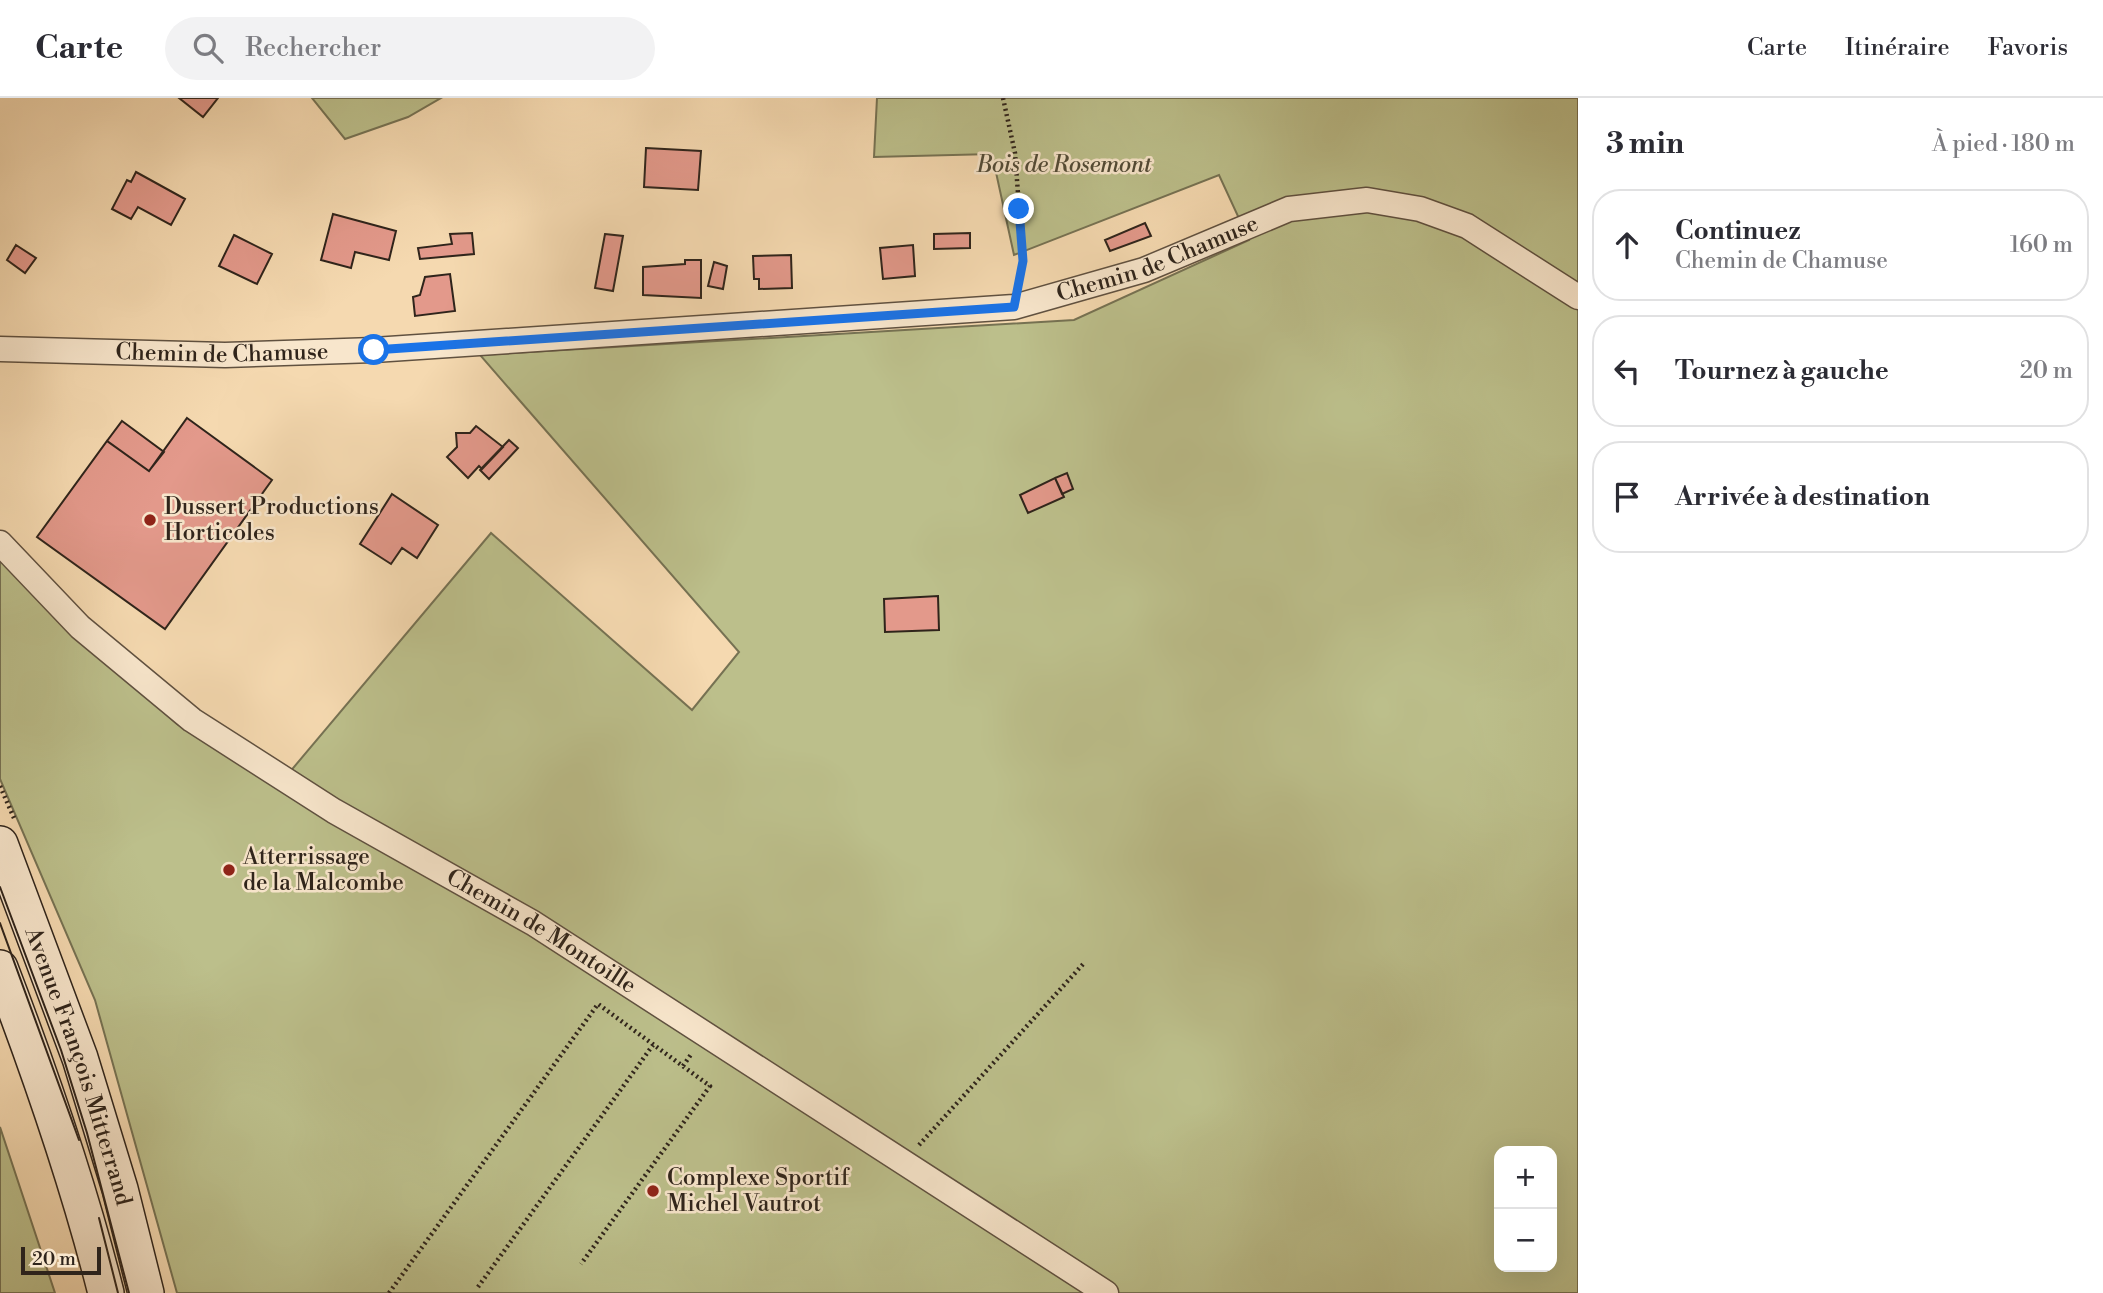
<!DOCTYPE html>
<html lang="fr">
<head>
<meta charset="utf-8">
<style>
	body { margin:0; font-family:"Libre Bodoni",serif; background:#f2f2f3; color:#2b2b33 }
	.controls { position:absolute; right:21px; bottom:21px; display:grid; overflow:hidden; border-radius:14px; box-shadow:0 7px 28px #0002 }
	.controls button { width:63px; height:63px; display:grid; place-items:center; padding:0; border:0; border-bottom:2px solid #e1e1e2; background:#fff; color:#2b2b33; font:35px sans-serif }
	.scale { position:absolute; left:21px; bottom:18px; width:80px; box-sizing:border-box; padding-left:7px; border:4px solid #2f241b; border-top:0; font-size:19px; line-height:24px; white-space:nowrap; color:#2f241b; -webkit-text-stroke:5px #f8e6cc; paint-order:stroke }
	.stop { position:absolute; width:21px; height:21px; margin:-16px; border:5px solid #1a73e8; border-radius:50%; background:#fff }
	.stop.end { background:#1a73e8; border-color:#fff; box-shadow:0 2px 7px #0008 }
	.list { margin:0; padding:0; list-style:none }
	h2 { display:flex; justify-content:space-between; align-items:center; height:91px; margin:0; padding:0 28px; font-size:30px }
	h2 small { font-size:23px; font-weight:400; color:#7c7c81 }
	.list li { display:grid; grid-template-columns:46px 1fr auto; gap:21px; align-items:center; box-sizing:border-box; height:112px; margin:0 14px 14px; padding:0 14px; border:2px solid #e1e1e2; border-radius:28px }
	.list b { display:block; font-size:26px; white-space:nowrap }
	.list p { margin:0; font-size:23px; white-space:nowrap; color:#7c7c81 }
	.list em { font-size:23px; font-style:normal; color:#7c7c81 }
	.icon { flex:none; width:38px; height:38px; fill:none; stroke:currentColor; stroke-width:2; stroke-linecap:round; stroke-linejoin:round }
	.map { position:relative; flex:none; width:1578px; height:1195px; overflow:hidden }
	header { display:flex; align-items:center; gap:42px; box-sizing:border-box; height:98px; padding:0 35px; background:#fff; border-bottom:2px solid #e1e1e2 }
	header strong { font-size:33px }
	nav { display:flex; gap:38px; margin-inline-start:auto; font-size:24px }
	.search { width:490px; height:63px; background:#f2f2f3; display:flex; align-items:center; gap:18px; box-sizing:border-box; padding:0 24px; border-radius:38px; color:#7c7c81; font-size:26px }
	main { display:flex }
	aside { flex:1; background:#fff }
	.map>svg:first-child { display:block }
</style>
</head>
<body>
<header>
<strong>Carte</strong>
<div class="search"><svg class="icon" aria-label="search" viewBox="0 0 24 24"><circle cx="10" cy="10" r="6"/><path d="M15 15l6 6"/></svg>Rechercher</div>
<nav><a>Carte</a><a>Itinéraire</a><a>Favoris</a></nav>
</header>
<main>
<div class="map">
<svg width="1578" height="1195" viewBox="0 0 1578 1195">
	<rect width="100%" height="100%" fill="#f5d9b0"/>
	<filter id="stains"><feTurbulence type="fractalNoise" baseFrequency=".00286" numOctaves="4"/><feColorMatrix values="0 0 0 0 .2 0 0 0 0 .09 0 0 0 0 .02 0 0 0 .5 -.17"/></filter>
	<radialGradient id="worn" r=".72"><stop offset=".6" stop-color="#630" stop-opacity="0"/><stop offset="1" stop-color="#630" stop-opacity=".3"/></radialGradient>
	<path fill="#bcbf8b" stroke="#767253" stroke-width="2" fill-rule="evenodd" d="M312,0H441L408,19L345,41Z
		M877,0H1578V1195H177L95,902L0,681V457L76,536L177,626L278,688L491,435L692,612L739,554L480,257L1074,222L1249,142L1219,77L1014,157L992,56L874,59ZM1499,1053H1552V1169H1499Z
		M0,1029L55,1195H0Z"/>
	<path fill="#e3998b" stroke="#2f241b" stroke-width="2" d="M179,0H218L203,19Z
		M646,50L701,53L698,92L644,89Z
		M136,74L185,101L171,127L138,109L131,121L112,111L127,82L131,84Z
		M333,116L396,133L389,162L355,154L351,170L321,162Z
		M1145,125L1151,138L1110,153L1105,142Z
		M472,135L474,156L420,161L418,150L452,146L450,136Z
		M970,135V150L934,151V136Z
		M605,136L623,138L613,193L595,190Z
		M234,137L272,156L257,186L219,168Z
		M16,147L36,160L25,175L7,162Z
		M913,147L915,178L883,181L880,150Z
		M791,157L792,190L759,191V181H754L753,158Z
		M685,162H701V200L643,197V169L685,166Z
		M714,164L727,168L723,191L708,188Z
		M450,176L455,213L415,218L413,199L420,197L425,179Z
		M187,320L272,382L165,531L37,439L107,343L149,373Z
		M122,323L164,354L149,373L107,343Z
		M476,328L503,349L482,371L479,368L468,380L447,359L457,349L456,335H470Z
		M509,342L518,350L489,381L480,372Z
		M1067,375L1073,391L1062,396L1055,380Z
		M1055,380L1064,399L1028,415L1020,397Z
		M392,396L438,427L417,460L402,450L391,466L360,446Z
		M938,498L939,532L885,534L884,501Z"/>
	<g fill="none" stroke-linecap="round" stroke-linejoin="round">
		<defs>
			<g id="minor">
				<path id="s1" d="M0,251L225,257L374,252L1014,209L1144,172L1289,111L1367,102L1420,111L1467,128L1578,199"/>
				<path id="s2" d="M0,445L80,529L192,622L334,713L533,825L1106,1195"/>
			</g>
			<g id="secondary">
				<path id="s3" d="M0,746L80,960L120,1091L146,1195"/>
				<path d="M0,870C41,977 78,1084 106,1195"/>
			</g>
		</defs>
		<use href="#minor" stroke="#605140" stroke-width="27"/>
		<use href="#secondary" stroke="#2f241b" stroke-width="38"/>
		<path stroke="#2f241b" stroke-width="4.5" stroke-dasharray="2 3.5" stroke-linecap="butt" d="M1003,0L1015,55L1023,163L1019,181
			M0,688L14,720
			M683,968L692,955
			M919,1047L1085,864
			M478,1189L653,947
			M389,1195L598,906L710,988L581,1166"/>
		<use href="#minor" stroke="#f8e6cc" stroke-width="24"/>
		<use href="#secondary" stroke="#f8e6cc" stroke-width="35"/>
		<path stroke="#2f241b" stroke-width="2" d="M0,789L61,952L87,1035L129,1195
			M0,825L79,1042
			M99,1120L118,1195"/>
	</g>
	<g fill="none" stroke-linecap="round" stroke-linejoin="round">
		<path stroke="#1a73e8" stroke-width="9" d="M374,252L1014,209L1023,163L1019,111"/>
	</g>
	<g fill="#8f2418" stroke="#f8e6cc" stroke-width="2.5">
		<circle cx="150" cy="422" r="7"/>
		<circle cx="229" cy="772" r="7"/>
		<circle cx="653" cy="1093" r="7"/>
	</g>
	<g text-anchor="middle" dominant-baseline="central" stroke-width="5" stroke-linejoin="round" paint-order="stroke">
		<g font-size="23" font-style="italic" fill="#524b37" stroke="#f8e6cc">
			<text x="1064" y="67">Bois de Rosemont</text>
		</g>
		<g font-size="23" fill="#2f241b" stroke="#f8e6cc">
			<text stroke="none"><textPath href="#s1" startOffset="1167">Chemin de Chamuse</textPath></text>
			<text stroke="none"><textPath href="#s1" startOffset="222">Chemin de Chamuse</textPath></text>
			<text stroke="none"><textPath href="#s2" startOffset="670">Chemin de Montoille</textPath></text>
			<text stroke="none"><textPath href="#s3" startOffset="236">Avenue François Mitterrand</textPath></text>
		</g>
		<g font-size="23" fill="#2f241b" stroke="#f8e6cc" text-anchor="start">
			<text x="164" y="409">Dussert Productions<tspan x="164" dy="26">Horticoles</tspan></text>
			<text x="243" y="759">Atterrissage<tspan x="243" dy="26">de la Malcombe</tspan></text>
			<text x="667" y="1080">Complexe Sportif<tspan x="667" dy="26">Michel Vautrot</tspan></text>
		</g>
	</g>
	<rect width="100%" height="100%" filter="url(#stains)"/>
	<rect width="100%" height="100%" fill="url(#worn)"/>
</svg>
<div class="controls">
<button>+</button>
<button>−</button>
</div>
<div class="scale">20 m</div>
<div class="stop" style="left:374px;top:252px"></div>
<div class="stop end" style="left:1019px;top:111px"></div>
</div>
<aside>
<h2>3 min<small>À pied · 180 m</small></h2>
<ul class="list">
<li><svg class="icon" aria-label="ahead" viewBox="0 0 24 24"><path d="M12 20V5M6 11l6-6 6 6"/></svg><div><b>Continuez</b><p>Chemin de Chamuse</p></div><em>160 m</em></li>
<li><svg class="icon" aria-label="left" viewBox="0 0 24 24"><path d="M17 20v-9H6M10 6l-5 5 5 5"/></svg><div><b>Tournez à gauche</b></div><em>20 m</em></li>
<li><svg class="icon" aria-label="arrive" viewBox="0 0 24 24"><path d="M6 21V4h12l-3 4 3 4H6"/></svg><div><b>Arrivée à destination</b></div></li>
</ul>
</aside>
</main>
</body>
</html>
